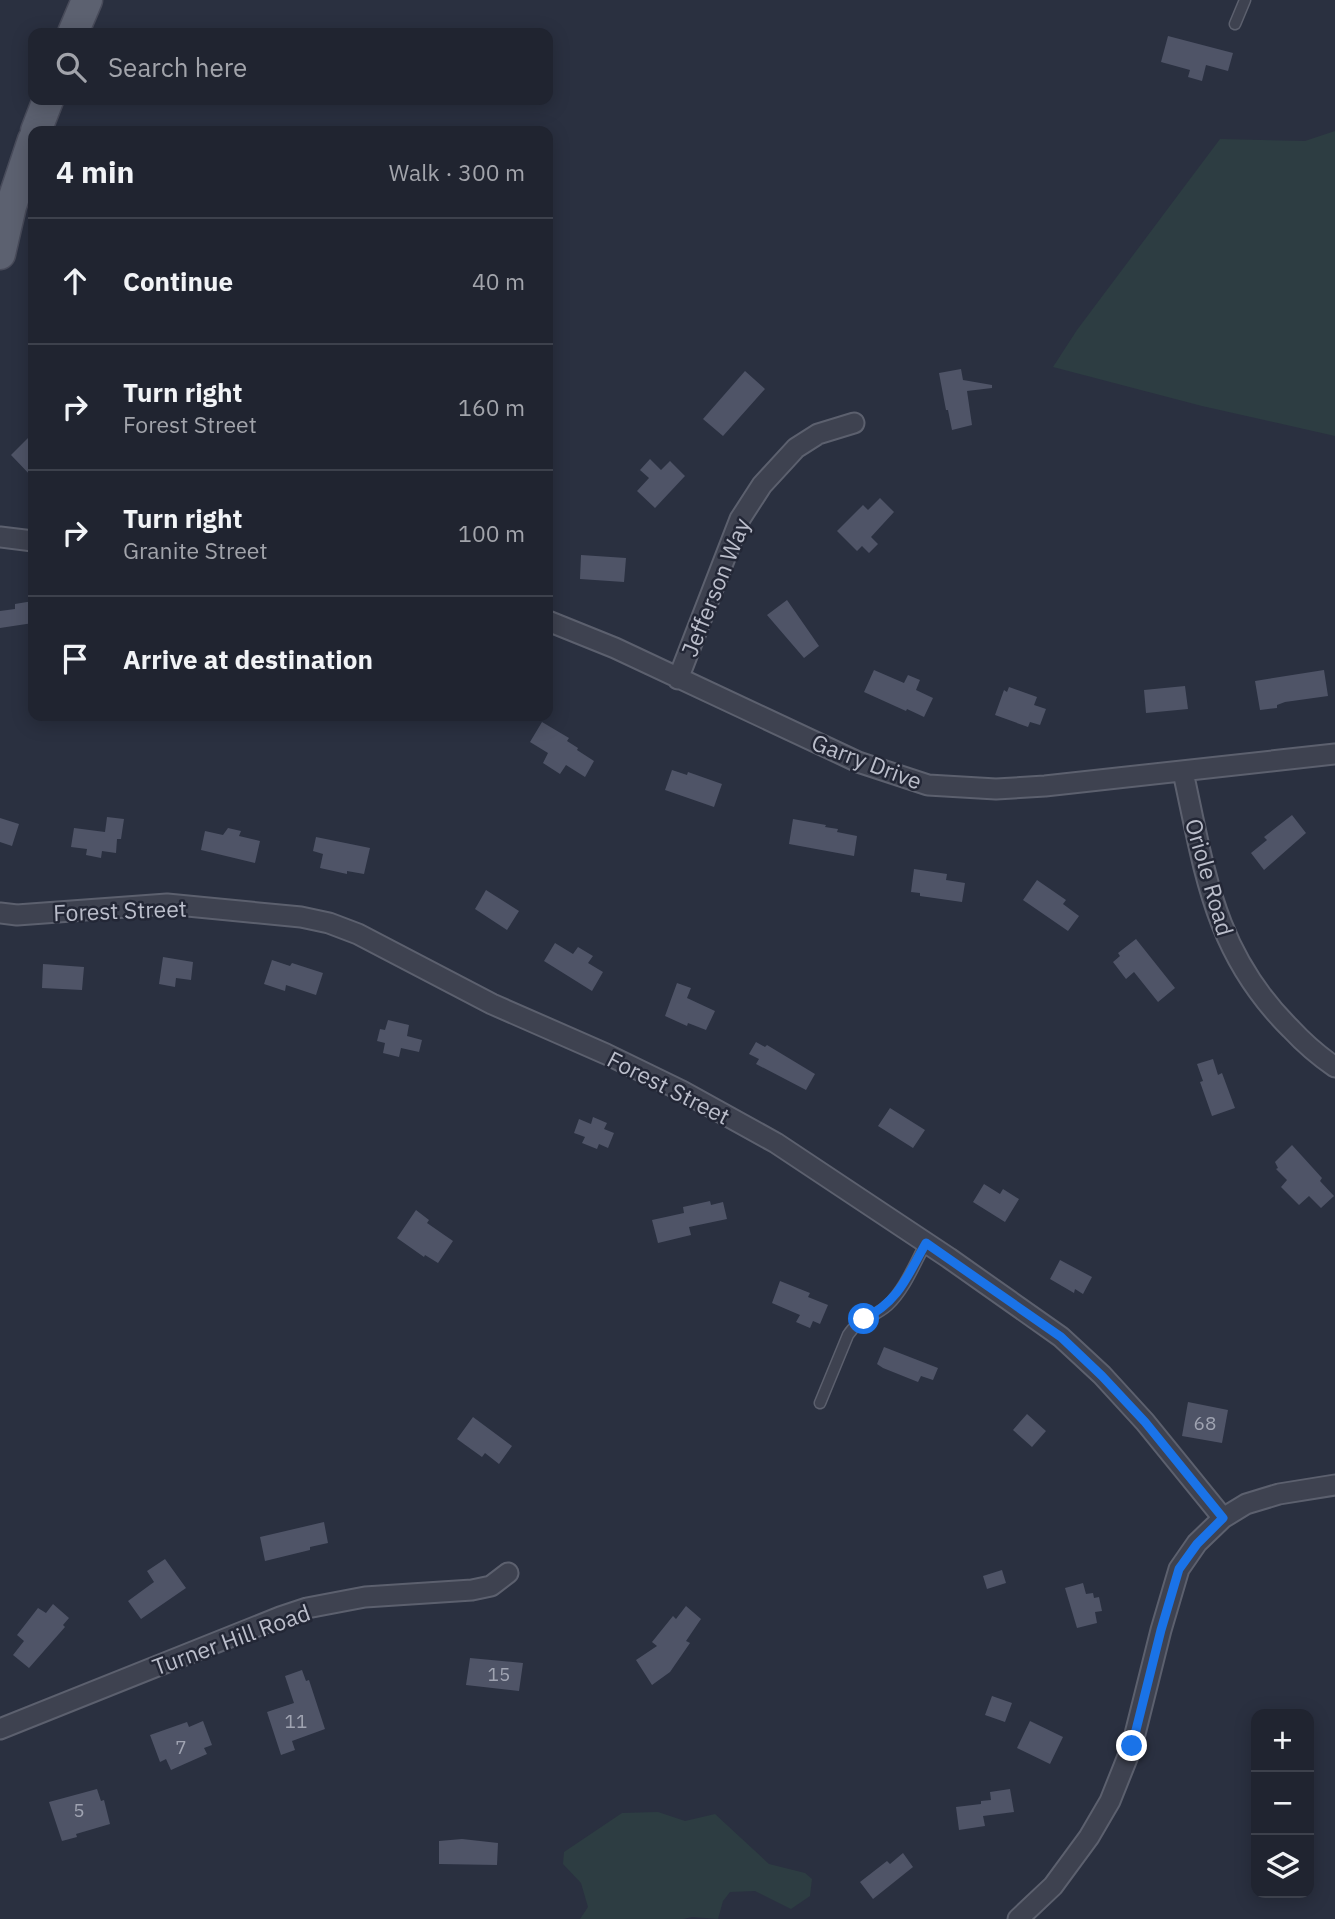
<!DOCTYPE html>
<html lang="en">
<head>
<meta charset="utf-8">
<style>
	body { margin:0; font-family:"IBM Plex Sans",sans-serif; background:#2d303c; color:#f1f3f6 }
	.controls { position:absolute; right:21px; bottom:21px; display:grid; overflow:hidden; border-radius:14px; box-shadow:0 4px 18px #0003 }
	.controls button { width:63px; height:63px; display:grid; place-items:center; padding:0; border:0; border-bottom:2px solid #3d414c; background:#202430; color:#f1f3f6; font:35px sans-serif }
	.stop { position:absolute; width:21px; height:21px; margin:-16px; border:5px solid #1a73e8; border-radius:50%; background:#fff }
	.stop.end { background:#1a73e8; border-color:#fff; box-shadow:0 2px 7px #0008 }
	.list { margin:0; padding:0; list-style:none }
	h2 { display:flex; justify-content:space-between; align-items:center; height:91px; margin:0; padding:0 28px; font-size:30px }
	h2 small { font-size:23px; font-weight:400; color:#a2a4ab }
	.list li { display:grid; grid-template-columns:46px 1fr auto; gap:21px; align-items:center; box-sizing:border-box; height:126px; padding:0 28px; border-top:2px solid #3d414c }
	.list b { display:block; font-size:26px; white-space:nowrap }
	.list p { margin:0; font-size:23px; white-space:nowrap; color:#a2a4ab }
	.list em { font-size:23px; font-style:normal; color:#a2a4ab }
	.icon { flex:none; width:38px; height:38px; fill:none; stroke:currentColor; stroke-width:2; stroke-linecap:round; stroke-linejoin:round }
	.map { position:relative; flex:none; width:1335px; height:1919px; overflow:hidden }
	.search { position:absolute; background:#202430; box-shadow:0 4px 18px #0003; left:28px; top:28px; width:525px; height:77px; display:flex; align-items:center; gap:18px; box-sizing:border-box; padding:0 24px; border-radius:14px; color:#a2a4ab; font-size:26px }
	.panel { position:absolute; background:#202430; box-shadow:0 4px 18px #0003; left:28px; top:126px; width:525px; height:595px; border-radius:14px }
	.map>svg:first-child { display:block }
</style>
</head>
<body>
<div class="map">
<svg width="1335" height="1919" viewBox="0 0 1335 1919">
	<rect width="100%" height="100%" fill="#2a3040"/>
	<path fill="#2d3d42" d="M1335,131V436L1202,406L1053,367L1077,330L1220,139L1305,141Z
		M658,1812L685,1821L715,1814L769,1864L805,1873L812,1879L810,1896L791,1909L755,1891L730,1892L723,1901L718,1919L692,1917L683,1919H580L588,1907L581,1883L563,1864L564,1852L622,1813Z"/>
	<path fill="#4f5467" d="M1168,36L1233,53L1228,71L1206,65L1202,81L1188,77L1190,70L1161,62Z
		M961,369L963,380L992,385V388L967,391L972,425L952,430L948,410H946L939,373Z
		M745,371L765,389L723,436L703,419Z
		M33,433V478L11,455Z
		M650,459L661,470L670,461L685,476L655,508L637,491L649,478L640,470Z
		M880,498L894,512L871,537L878,544L869,553L862,546L857,551L837,531L863,505L868,510Z
		M581,555L626,558L624,582L580,579Z
		M787,600L819,646L804,658L767,615Z
		M33,601V623L0,628V611L15,609V604Z
		M874,670L904,683L908,675L920,680L916,690L933,698L924,717L907,709L906,711L864,692Z
		M1324,670L1328,696L1285,702L1277,705V708L1260,710L1255,681Z
		M1185,686L1188,709L1146,713L1144,690Z
		M1009,687L1037,697L1034,705L1046,709L1040,725L1030,722L1028,727L995,715L1004,690L1007,692Z
		M542,722L569,738L567,741L578,748L577,750L594,761L585,777L566,765L560,774L543,763L548,753L530,742Z
		M672,770L687,775L688,772L722,784L714,807L665,790Z
		M1292,815L1306,833L1264,870L1251,853L1267,840L1264,837Z
		M107,817L124,819L121,839H117L116,853L102,851L101,858L86,855L87,849L71,847L74,828L105,832Z
		M0,818L19,824L12,846L0,842Z
		M793,819L826,825L825,827L838,829L837,832L857,836L854,856L789,844Z
		M228,828L241,831L239,836L260,841L255,863L201,850L205,831L223,835Z
		M316,837L370,848L364,874L347,871V874L320,868L323,854L313,851Z
		M914,869L947,874L946,880L965,883L962,902L920,896V893L911,892Z
		M1037,880L1066,900L1063,904L1079,916L1068,931L1023,900Z
		M486,890L519,911L507,930L475,909Z
		M1136,939L1175,988L1158,1002L1134,972L1126,979L1113,962L1120,956L1118,953Z
		M555,943L573,954L578,947L593,956L588,963L603,972L592,991L544,961Z
		M163,957L193,962L191,980L176,978L175,987L159,984Z
		M272,960L290,966L292,963L323,973L316,995L286,985L285,991L264,984Z
		M43,964L84,967L82,990L42,988Z
		M677,983L691,988L687,998L715,1011L706,1030L688,1023L687,1026L665,1016Z
		M388,1020L409,1025L407,1036L422,1040L419,1052L401,1048L399,1057L383,1053L385,1043L377,1041L380,1029L385,1030Z
		M756,1042L765,1047L767,1045L815,1074L806,1090L756,1064L759,1059L749,1054Z
		M1213,1059L1218,1075L1222,1073L1235,1108L1212,1116L1200,1082L1203,1081L1197,1064Z
		M890,1108L925,1130L913,1148L878,1126Z
		M593,1117L607,1123L604,1129L614,1133L608,1148L599,1144L597,1149L582,1143L585,1137L574,1133L579,1119L591,1124Z
		M1292,1145L1322,1178L1320,1181L1334,1196L1321,1208L1309,1196L1299,1205L1281,1187L1287,1180L1276,1169L1278,1168L1275,1162Z
		M984,1184L1000,1194L1003,1189L1019,1199L1005,1222L973,1202Z
		M710,1201L711,1205L723,1202L727,1219L689,1227L691,1235L658,1243L652,1220L684,1213L683,1207Z
		M416,1210L429,1220L427,1223L453,1241L438,1263L425,1255L424,1257L397,1238Z
		M1060,1260L1092,1277L1083,1294L1075,1289L1074,1293L1050,1279Z
		M780,1281L810,1293L808,1297L828,1305L820,1324L813,1321L810,1328L796,1322L800,1315L772,1303Z
		M884,1347L938,1368L933,1380L921,1376L918,1382L883,1368L877,1364Z
		M1188,1402L1228,1410L1222,1443L1182,1436Z
		M1027,1414L1046,1431L1032,1447L1013,1430Z
		M473,1417L512,1446L499,1464L485,1453L482,1457L457,1439Z
		M324,1522L328,1543L310,1547V1550L265,1561L260,1537Z
		M165,1559L186,1588L141,1619L128,1601L154,1582L147,1571Z
		M1002,1570L1006,1583L987,1589L983,1576Z
		M1083,1583L1086,1594L1093,1593L1094,1598L1099,1597L1102,1611L1095,1612L1097,1623L1077,1628L1065,1588Z
		M53,1604L69,1618L63,1625L65,1627L29,1668L13,1655L24,1641L17,1635L38,1608L46,1613Z
		M686,1606L701,1619L686,1641L690,1643L670,1672L652,1685L636,1660L657,1646L652,1642L673,1616L676,1619Z
		M470,1658L523,1663L519,1691L466,1685Z
		M302,1670L306,1681L309,1680L325,1729L292,1741L295,1750L281,1755L267,1712L294,1703L285,1676Z
		M992,1696L1012,1703L1005,1722L985,1715Z
		M203,1721L212,1745L204,1748L207,1754L171,1770L166,1759L160,1762L150,1735L187,1722L189,1727Z
		M1030,1721L1063,1737L1050,1764L1017,1748Z
		M97,1789L101,1801L104,1800L110,1824L76,1834L77,1837L62,1841L49,1802Z
		M1010,1789L1014,1812L983,1816L985,1826L959,1830L956,1807L981,1804V1801L991,1800L990,1792Z
		M462,1839L498,1843L497,1865L439,1864V1841Z
		M903,1853L913,1867L873,1899L860,1882L887,1861L890,1864Z"/>
	<g fill="none" stroke-linecap="round" stroke-linejoin="round">
		<defs>
			<path id="lane" d="M1235,24L1245,0
				M820,1403L848,1335C858,1319 875,1317 888,1305C905,1289 915,1263 926,1243"/>
			<path id="street" d="M0,537L33,541
				M548,621L615,648L858,762L928,785L996,789L1045,786L1335,754
				M678,679L740,519L762,485L796,448L818,434L854,423
				M1183,772C1205,872 1214,953 1291,1029C1304,1043 1319,1056 1335,1067
				M0,913L17,915L167,904L301,917L329,923L358,934L492,1004L606,1054L682,1091L776,1143L949,1258L1061,1337L1102,1375L1145,1422L1223,1518
				M0,1729L280,1617L307,1608L365,1597L472,1590L491,1586L508,1573
				M1018,1919L1053,1886L1089,1837L1110,1801L1132,1746L1161,1630L1179,1569L1197,1543L1223,1518L1246,1504L1279,1494L1335,1485"/>
			<path id="primary" d="M73,33L87,0
				M36,131L48,100
				M0,254L11,206L33,140"/>
		</defs>
		<use href="#lane" stroke="#5c606e" stroke-width="13"/>
		<use href="#street" stroke="#5c606e" stroke-width="23"/>
		<use href="#primary" stroke="#484b5a" stroke-width="33"/>
		<use href="#lane" stroke="#3e4250" stroke-width="10"/>
		<use href="#street" stroke="#3e4250" stroke-width="19"/>
		<use href="#primary" stroke="#5c6170" stroke-width="30"/>
	</g>
	<g fill="none" stroke-linecap="round" stroke-linejoin="round">
		<path stroke="#1a73e8" stroke-width="9" d="M864,1319C900,1300 907,1276 926,1243L1061,1337L1102,1376L1145,1422L1223,1518L1197,1544L1179,1569L1161,1630L1132,1746"/>
	</g>
	<g text-anchor="middle" dominant-baseline="central" stroke-width="5" stroke-linejoin="round" paint-order="stroke">
		<g font-size="19" fill="#a0a4b2">
			<text x="1205" y="1423">68</text>
			<text x="499" y="1674">15</text>
			<text x="296" y="1721">11</text>
			<text x="181" y="1747">7</text>
			<text x="79" y="1810">5</text>
		</g>
		<g font-size="23" fill="#bbbecb" stroke="#232736">
			<text transform="translate(715 587) rotate(-68)">Jefferson Way</text>
			<text transform="translate(867 761) rotate(21)">Garry Drive</text>
			<text transform="translate(1210 877) rotate(74)">Oriole Road</text>
			<text transform="translate(120 910) rotate(-2)">Forest Street</text>
			<text transform="translate(669 1087) rotate(27)">Forest Street</text>
			<text transform="translate(231 1639) rotate(-20)">Turner Hill Road</text>
		</g>
	</g>
</svg>
<div class="controls">
<button>+</button>
<button>−</button>
<button><svg class="icon" aria-label="layers" viewBox="0 0 24 24"><path d="M12 4l9 5-9 5-9-5zM3 14l9 5 9-5"/></svg></button>
</div>
<div class="stop" style="left:864px;top:1319px"></div>
<div class="stop end" style="left:1132px;top:1746px"></div>
<div class="search"><svg class="icon" aria-label="search" viewBox="0 0 24 24"><circle cx="10" cy="10" r="6"/><path d="M15 15l6 6"/></svg>Search here</div>
<section class="panel">
<h2>4 min<small>Walk · 300 m</small></h2>
<ul class="list">
<li><svg class="icon" aria-label="ahead" viewBox="0 0 24 24"><path d="M12 20V5M6 11l6-6 6 6"/></svg><div><b>Continue</b></div><em>40 m</em></li>
<li><svg class="icon" aria-label="right" viewBox="0 0 24 24"><path d="M7 20v-9h11M14 6l5 5-5 5"/></svg><div><b>Turn right</b><p>Forest Street</p></div><em>160 m</em></li>
<li><svg class="icon" aria-label="right" viewBox="0 0 24 24"><path d="M7 20v-9h11M14 6l5 5-5 5"/></svg><div><b>Turn right</b><p>Granite Street</p></div><em>100 m</em></li>
<li><svg class="icon" aria-label="arrive" viewBox="0 0 24 24"><path d="M6 21V4h12l-3 4 3 4H6"/></svg><div><b>Arrive at destination</b></div></li>
</ul>
</section>
</div>
</body>
</html>
